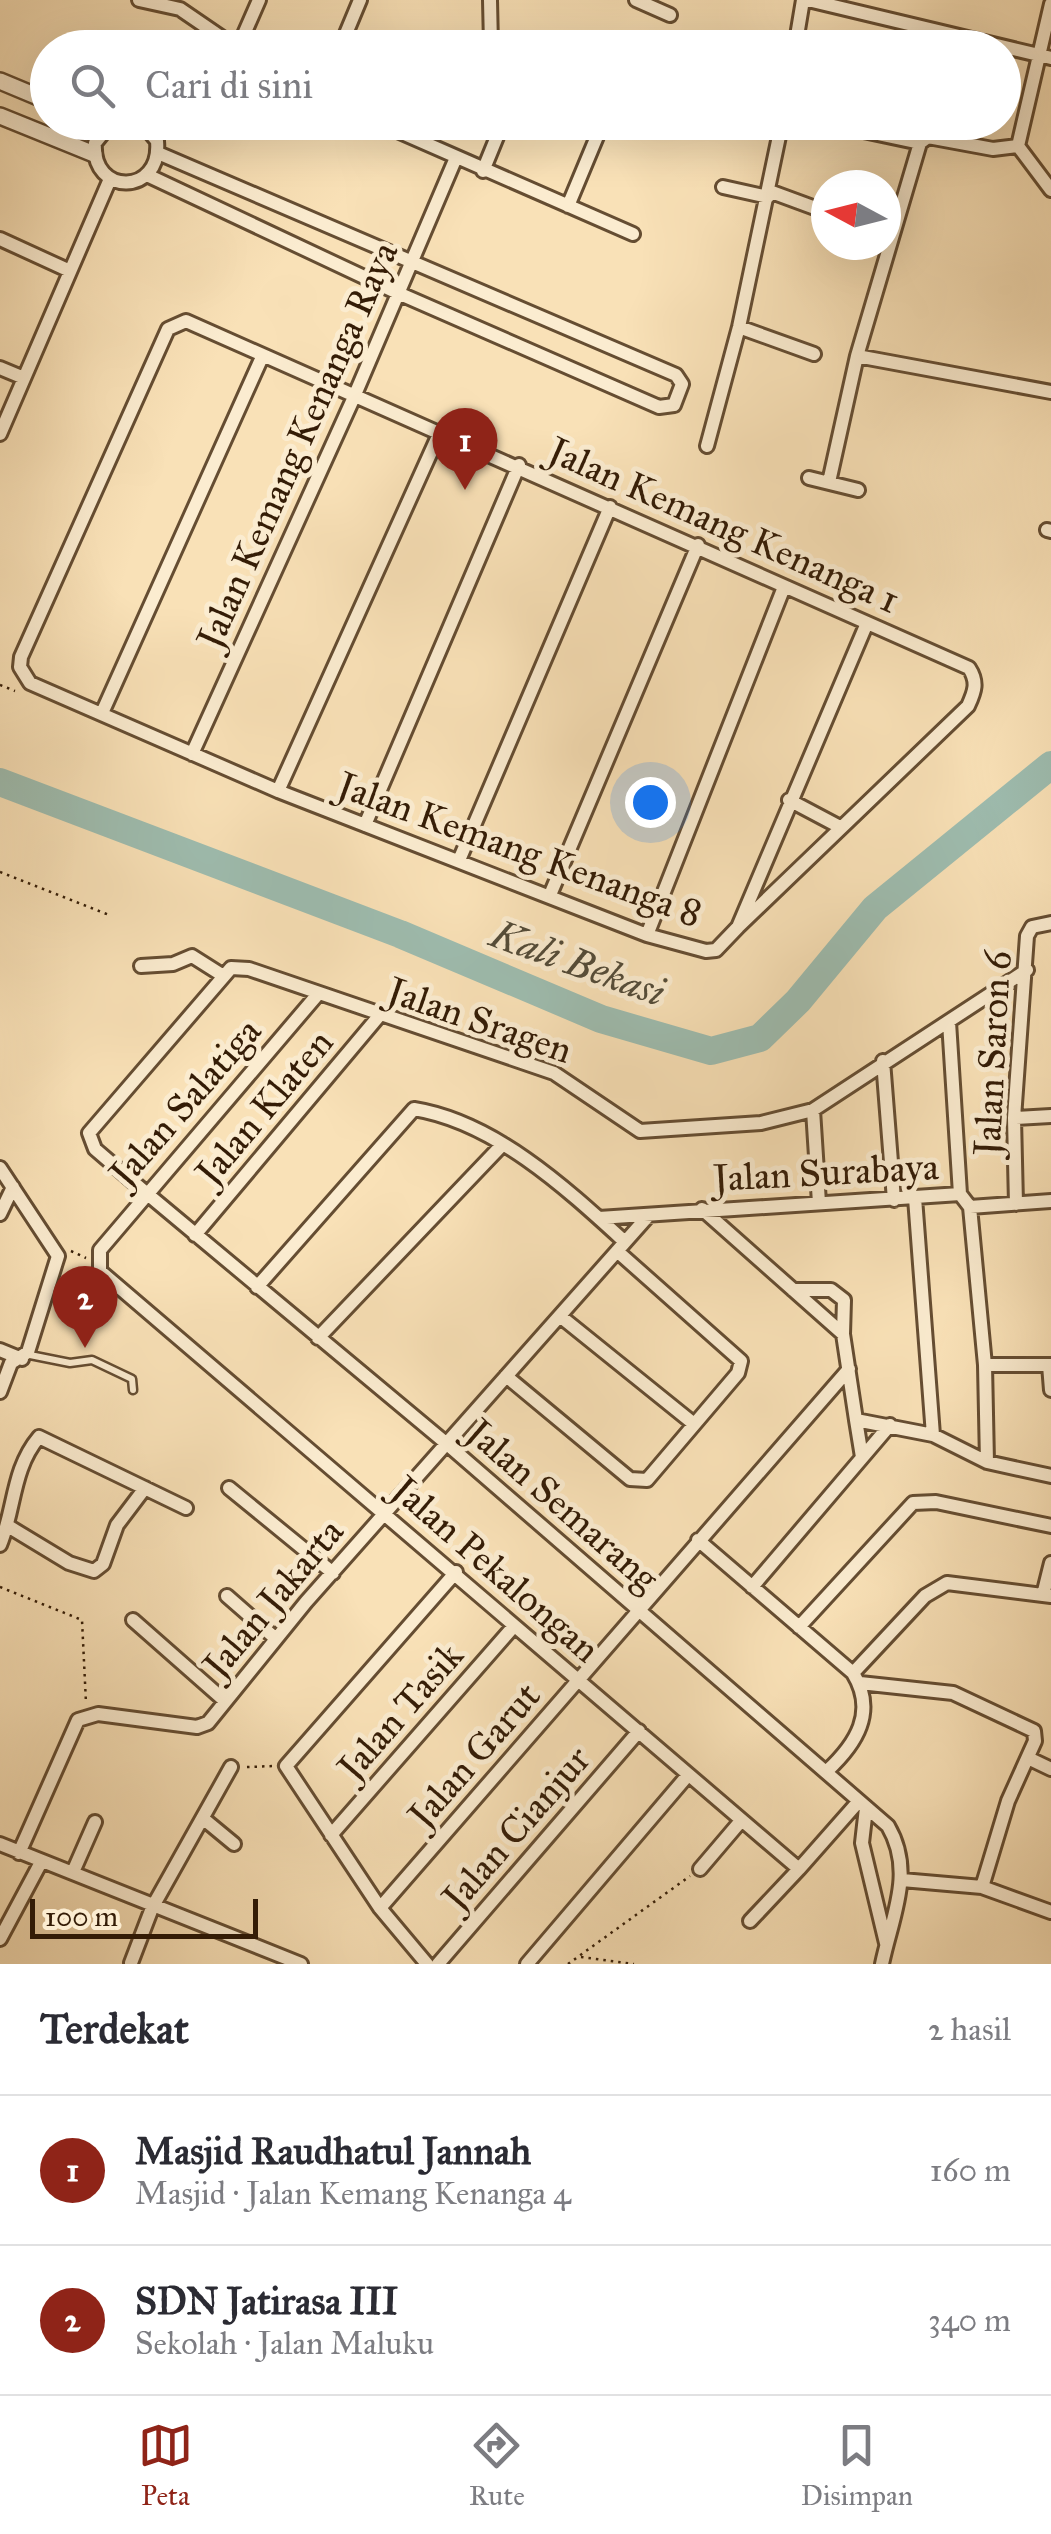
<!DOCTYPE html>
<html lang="id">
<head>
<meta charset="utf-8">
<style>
	body { margin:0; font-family:"IM FELL Great Primer",serif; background:#f7f7f7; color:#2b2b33 }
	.compass { position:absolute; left:811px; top:170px; width:90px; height:90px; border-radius:50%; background:#fff; box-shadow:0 10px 40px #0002; rotate:277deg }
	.scale { position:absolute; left:30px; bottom:25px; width:228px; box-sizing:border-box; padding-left:10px; border:5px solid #341c06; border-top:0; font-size:28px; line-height:35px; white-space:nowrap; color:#341c06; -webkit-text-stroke:8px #fbecd0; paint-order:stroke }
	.you { position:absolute; left:650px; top:802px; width:35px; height:35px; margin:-25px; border:8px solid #fff; border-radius:50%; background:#1a73e8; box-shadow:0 0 0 15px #1a73e833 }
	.badge { display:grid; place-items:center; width:65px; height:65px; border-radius:50%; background:#8f2418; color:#fff; font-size:32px; font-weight:700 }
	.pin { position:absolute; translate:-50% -82px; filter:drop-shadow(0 2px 5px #0008) }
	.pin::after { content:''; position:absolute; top:52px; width:35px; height:30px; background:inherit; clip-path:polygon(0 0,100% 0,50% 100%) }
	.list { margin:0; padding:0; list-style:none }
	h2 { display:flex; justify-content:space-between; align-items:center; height:130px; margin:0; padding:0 40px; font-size:42px }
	h2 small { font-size:32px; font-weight:400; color:#7c7c81 }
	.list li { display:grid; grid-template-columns:65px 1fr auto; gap:30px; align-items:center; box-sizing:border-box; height:150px; padding:0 40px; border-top:2px solid #e1e1e2 }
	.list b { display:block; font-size:38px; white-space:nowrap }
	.list p { margin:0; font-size:32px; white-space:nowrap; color:#7c7c81 }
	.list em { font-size:32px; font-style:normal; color:#7c7c81 }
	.icon { flex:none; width:55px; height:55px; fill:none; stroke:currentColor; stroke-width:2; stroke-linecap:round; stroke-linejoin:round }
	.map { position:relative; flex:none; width:1051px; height:1964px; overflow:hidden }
	.search { position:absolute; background:#fff; box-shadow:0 10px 40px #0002; left:30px; right:30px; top:30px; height:110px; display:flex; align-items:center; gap:25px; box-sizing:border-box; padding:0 35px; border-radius:55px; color:#7c7c81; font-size:38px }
	.sheet { height:430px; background:#fff }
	nav { display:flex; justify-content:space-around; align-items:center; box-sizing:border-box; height:140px; border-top:2px solid #e1e1e2; background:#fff; font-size:28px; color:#7c7c81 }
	nav a { display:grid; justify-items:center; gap:5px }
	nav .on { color:#8f2418 }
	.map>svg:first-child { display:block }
</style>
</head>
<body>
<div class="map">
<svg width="1051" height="1964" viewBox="0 0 1051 1964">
	<rect width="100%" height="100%" fill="#f9e1b7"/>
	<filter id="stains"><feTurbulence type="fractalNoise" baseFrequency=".002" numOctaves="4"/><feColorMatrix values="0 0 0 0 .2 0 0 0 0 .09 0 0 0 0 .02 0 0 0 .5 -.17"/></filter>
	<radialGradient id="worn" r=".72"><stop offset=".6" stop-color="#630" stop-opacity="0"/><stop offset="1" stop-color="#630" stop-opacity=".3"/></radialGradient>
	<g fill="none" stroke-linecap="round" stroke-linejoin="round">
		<path stroke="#9ebdb0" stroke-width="28" d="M0,782L400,934L601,1019L711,1051L760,1038L798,1001L875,908L1051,765"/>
		<defs>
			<path id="service" d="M30,1355L70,1363L92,1360L132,1379L133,1390"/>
			<path id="minor" d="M139,0L180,9L237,48
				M490,0L491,45
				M636,0L670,15
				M808,0L1051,58
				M1051,4L1018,146L993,149L928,137L920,143L857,356L1051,392
				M238,48L259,0
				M340,48L360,0
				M436,48L438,43
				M795,48L803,0
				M112,122L95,143C91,196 162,196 157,141L141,122
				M377,122L633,234
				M835,125L920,143
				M1018,146L1051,190
				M483,171L503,122
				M147,175L398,293L659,407L674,405L682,384L676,375L158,153
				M723,187L768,197
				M769,191L826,212
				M568,206L603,122
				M0,239L70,271
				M739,327L814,354
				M0,368L24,378
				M0,434L110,179
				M707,446L739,327L782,122
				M809,478L858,490
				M829,482L857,356
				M1047,530L1051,531
				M102,713L262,357
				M192,754L354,397L455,160
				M278,791L440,432
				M789,800L840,827
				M365,825L519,465
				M460,858L610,507
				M550,895L698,545
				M738,927L968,706C975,691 978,682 969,668L186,321L168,329L21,657L20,667L30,683L278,791L647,935L706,951L716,950L738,927L867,623
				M647,935L784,587
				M141,966L173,964L192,956L222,975
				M318,994L100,1250V1271L799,1869L859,1801
				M949,1022L960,1194
				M883,1061L894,1200
				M813,1110L819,1203
				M1014,1118L1051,1116
				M0,1168L58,1256L28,1352L11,1363L0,1392
				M915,1198L933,1435
				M1016,1204L1014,1118L1027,936L1032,927L1051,923
				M970,1207L985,1365L987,1462
				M702,1209L843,1334
				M0,1214L13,1187
				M599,1218L960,1194L970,1207L1051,1201
				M195,1235L379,1016
				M257,1287L414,1109C495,1122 567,1189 625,1242
				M793,1290H831L844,1300L843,1334L856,1420L933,1435L987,1462L1051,1476
				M560,1316L694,1424
				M318,1338L503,1144
				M0,1350L22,1359
				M985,1365H1051
				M1049,1365L1051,1390
				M506,1376L630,1479L647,1480L738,1373L741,1361L617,1251
				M856,1420L862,1457
				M229,1488L333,1573
				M8,1526L69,1563L94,1571L103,1564L117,1525L145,1488
				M698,1540L853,1673C877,1712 856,1744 827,1771
				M0,1545C15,1509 12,1469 39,1437L186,1508
				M752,1587L890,1425
				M1043,1595L1051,1563
				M227,1596L275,1638
				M133,1620L225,1701
				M799,1627L913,1503L936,1502L1051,1526
				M853,1673L925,1596L947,1583L1051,1596
				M860,1683L953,1693L1034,1731L1035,1741L1008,1801L982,1887
				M1028,1758L1051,1769
				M866,1808L862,1843L886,1943
				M205,1820L234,1844
				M331,1835L514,1626
				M0,1844L301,1964
				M19,1853L78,1720L98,1714L197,1727L208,1723L306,1602L649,1215
				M700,1869L740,1822
				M73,1872L95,1822
				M902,1880L982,1887L1051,1912
				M380,1908L849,1369
				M750,1921L799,1869
				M0,1939L40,1864
				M131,1963L152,1908L231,1767
				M427,1964L380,1908L286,1766L456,1572
				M438,1964L639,1731
				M527,1964L688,1775
				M882,1964C892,1916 915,1872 888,1826L447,1444L145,1192L95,1149L89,1133L231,968L249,969L554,1073L640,1131L761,1123L813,1110L1027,970"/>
			<path id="tertiary" d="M0,81L48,101
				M0,116L94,154
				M100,122L106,125"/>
		</defs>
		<use href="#service" stroke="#654d32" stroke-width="11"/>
		<use href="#minor" stroke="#654d32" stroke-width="18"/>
		<use href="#tertiary" stroke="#654d32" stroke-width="20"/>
		<path stroke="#341c06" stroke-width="2.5" stroke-dasharray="2.5 5" stroke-linecap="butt" d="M0,685L15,691
			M0,872L109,915
			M71,1251L86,1258
			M0,1587L82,1620L86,1703
			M247,1767L274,1766
			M581,1957L634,1964
			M568,1964L690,1876"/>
		<use href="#service" stroke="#fbecd0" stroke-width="6"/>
		<use href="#minor" stroke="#fbecd0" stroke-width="12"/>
		<use href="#tertiary" stroke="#fbecd0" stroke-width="15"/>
	</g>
	<g text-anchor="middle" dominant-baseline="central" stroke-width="10" stroke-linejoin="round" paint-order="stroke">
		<g font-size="38" fill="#341c06" stroke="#fbecd0">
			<text transform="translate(297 445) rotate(-66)">Jalan Kemang Kenanga Raya</text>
			<text transform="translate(724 525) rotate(24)">Jalan Kemang Kenanga 1</text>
			<text transform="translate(520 849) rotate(20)">Jalan Kemang Kenanga 8</text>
			<text transform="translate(480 1020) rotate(19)">Jalan Sragen</text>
			<text transform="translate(992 1053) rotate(-87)">Jalan Saron 6</text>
			<text transform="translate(185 1102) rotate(-49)">Jalan Salatiga</text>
			<text transform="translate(264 1107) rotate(-50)">Jalan Klaten</text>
			<text transform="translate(826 1172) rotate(-3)">Jalan Surabaya</text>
			<text transform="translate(563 1505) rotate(41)">Jalan Semarang</text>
			<text transform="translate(496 1569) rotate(41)">Jalan Pekalongan</text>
			<text transform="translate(273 1598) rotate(-50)">Jalan Jakarta</text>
			<text transform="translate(400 1711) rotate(-49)">Jalan Tasik</text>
			<text transform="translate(474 1755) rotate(-49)">Jalan Garut</text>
			<text transform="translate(516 1828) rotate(-49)">Jalan Cianjur</text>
		</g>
		<g font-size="40" font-style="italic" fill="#544c39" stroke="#fbecd0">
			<text transform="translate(578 963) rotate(20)">Kali Bekasi</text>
		</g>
	</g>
	<rect width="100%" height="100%" filter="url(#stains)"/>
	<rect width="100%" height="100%" fill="url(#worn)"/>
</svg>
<svg class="compass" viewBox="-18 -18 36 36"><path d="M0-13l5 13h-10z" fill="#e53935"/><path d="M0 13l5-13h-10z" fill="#7c7c81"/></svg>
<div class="scale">100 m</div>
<div class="you"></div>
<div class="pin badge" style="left:465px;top:490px">1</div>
<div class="pin badge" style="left:85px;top:1348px">2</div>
<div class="search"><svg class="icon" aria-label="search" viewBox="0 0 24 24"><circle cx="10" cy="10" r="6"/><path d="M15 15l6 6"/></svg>Cari di sini</div>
</div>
<section class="sheet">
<h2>Terdekat<small>2 hasil</small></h2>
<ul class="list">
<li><span class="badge">1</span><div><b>Masjid Raudhatul Jannah</b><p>Masjid · Jalan Kemang Kenanga 4</p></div><em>160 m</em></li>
<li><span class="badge">2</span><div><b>SDN Jatirasa III</b><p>Sekolah · Jalan Maluku</p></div><em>340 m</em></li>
</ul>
</section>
<nav>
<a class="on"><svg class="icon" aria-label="map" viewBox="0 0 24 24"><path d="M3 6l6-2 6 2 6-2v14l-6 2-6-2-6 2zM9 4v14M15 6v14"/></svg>Peta</a>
<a><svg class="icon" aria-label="directions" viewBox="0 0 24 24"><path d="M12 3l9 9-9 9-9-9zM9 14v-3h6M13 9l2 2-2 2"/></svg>Rute</a>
<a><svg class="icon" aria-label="saved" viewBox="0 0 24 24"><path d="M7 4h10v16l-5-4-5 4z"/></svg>Disimpan</a>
</nav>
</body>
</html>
